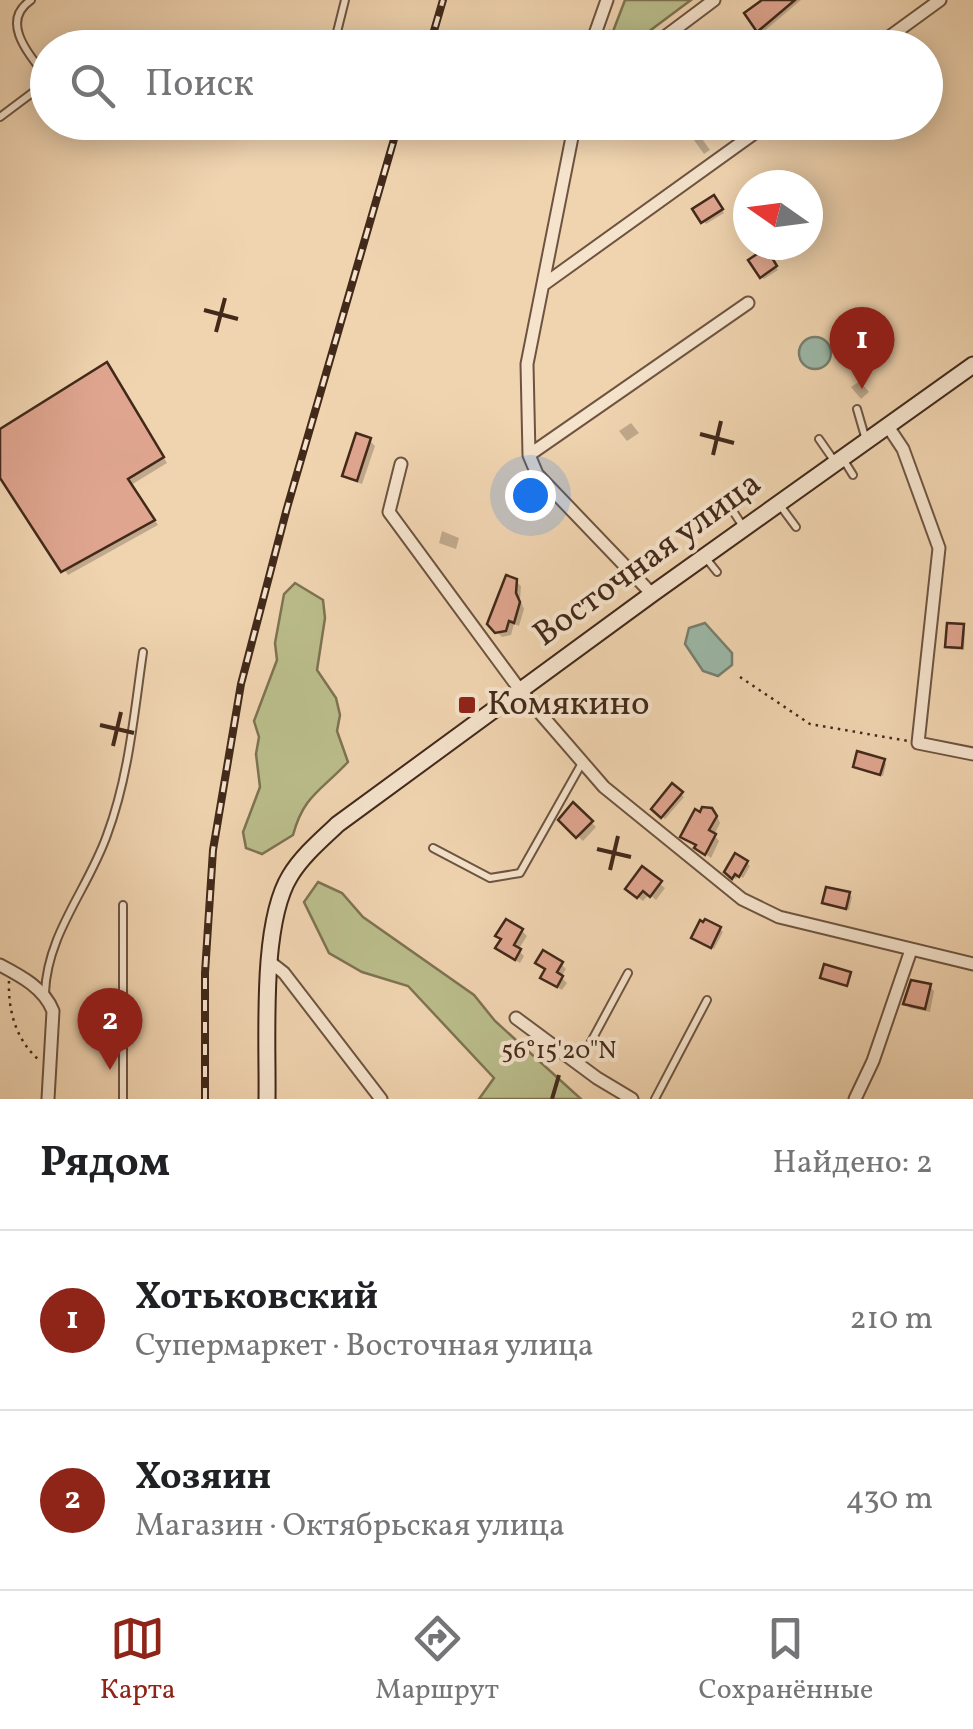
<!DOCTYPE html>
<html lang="ru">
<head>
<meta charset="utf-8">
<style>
	body { margin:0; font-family:Vollkorn,serif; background:#f6f6f6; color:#202124 }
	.compass { position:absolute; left:733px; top:170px; width:90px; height:90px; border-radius:50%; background:#fff; box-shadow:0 5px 25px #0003; rotate:284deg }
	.you { position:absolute; left:530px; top:495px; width:35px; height:35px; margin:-25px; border:8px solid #fff; border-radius:50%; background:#1a73e8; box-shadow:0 0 0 15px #1a73e833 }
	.badge { display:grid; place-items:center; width:65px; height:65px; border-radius:50%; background:#8f2418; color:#fff; font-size:32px; font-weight:700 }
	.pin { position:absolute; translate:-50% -82px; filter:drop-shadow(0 2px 5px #0008) }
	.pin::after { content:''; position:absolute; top:52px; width:35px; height:30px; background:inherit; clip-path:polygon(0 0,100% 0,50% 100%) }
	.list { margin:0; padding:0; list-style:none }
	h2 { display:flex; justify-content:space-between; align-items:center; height:130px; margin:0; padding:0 40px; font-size:42px }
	h2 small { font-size:32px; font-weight:400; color:#757577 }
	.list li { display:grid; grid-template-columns:65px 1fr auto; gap:30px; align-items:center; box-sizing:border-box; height:180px; padding:0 40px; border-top:2px solid #e0e0e0 }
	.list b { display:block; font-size:38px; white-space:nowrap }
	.list p { margin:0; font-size:32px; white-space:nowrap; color:#757577 }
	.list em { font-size:32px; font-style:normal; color:#757577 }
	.icon { flex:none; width:55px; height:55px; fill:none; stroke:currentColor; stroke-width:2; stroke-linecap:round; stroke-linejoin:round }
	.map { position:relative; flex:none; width:973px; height:1099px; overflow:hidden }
	.search { position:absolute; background:#fff; box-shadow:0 5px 25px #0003; left:30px; right:30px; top:30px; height:110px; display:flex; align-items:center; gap:25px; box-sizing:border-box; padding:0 35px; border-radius:55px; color:#757577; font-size:38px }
	.sheet { height:490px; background:#fff }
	nav { display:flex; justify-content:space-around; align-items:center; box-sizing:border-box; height:140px; border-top:2px solid #e0e0e0; background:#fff; font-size:28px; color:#757577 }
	nav a { display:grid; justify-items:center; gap:5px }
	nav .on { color:#8f2418 }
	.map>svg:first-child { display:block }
</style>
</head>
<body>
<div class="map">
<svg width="973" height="1099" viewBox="0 0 973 1099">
	<rect width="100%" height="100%" fill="#f0d4b0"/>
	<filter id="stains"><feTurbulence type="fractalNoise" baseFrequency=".002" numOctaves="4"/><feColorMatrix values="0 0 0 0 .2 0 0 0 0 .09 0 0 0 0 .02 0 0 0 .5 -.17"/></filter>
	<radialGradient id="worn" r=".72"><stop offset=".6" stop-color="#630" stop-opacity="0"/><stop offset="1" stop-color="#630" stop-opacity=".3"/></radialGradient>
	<path fill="#babd8b" stroke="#7e7352" stroke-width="2.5" d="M625,0H691L628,47H607Z
		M295,583L323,600L325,618L317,670L336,698L340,715L337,731L348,762C321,791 304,795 293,835L262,854L246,848L243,832L260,787L256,754L259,737L254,721L277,660L275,643L284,594Z
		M318,882L342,893L363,917L474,995L495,1021L581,1099H479L494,1078L408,986L362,972L329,953L304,902Z"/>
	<path fill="#9bb8a8" stroke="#777f6f" stroke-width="2.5" d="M799 353a16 16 0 1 1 32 0a16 16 0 1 1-32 0Z
		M705,623L732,653V665L718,676L703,671L685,644L689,628Z"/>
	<path fill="#0003" d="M767,0H801L762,33L748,14Z
		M609,29L623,36L616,46L605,40Z
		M697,132L710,150L704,154L691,136Z
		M716,201L724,213L706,224L696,210Z
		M768,254L778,270L764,279L762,277Z
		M112,371L167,463L131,485L158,525L68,575L0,474V432Z
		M860,381L869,392L861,399L851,387Z
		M631,423L639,433L627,441L619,431Z
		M370,441L375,446L362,484L350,480L345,475Z
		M442,531L459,538L456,549L439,543Z
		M515,581L521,586L520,600L524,609L519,626L514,624L511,635L502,637L490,624Z
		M962,627L965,629L964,650L951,649L948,646Z
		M883,761L886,764L883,776L855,767Z
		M672,787L684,797L665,819L654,809Z
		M573,805L596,827L583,841L561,820Z
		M717,816L720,823L714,835L719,841L711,858L688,841Z
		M747,863L750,866L743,878L738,875L736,879L727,872Z
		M642,870L665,888L656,900L649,894L643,901L633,893Z
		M849,895L852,897L849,910L825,902Z
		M720,929L723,932L714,949L697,940Z
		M522,931L527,936L518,950L524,956L520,963L503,953Z
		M538,963L561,964L566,969L561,977L567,983L562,990L548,982L547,970Z
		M929,986L934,991L930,1012L910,1008L906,1003Z"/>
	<path fill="#dfa58f" stroke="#42291a" stroke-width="2.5" d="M762,0H795L757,32L744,13Z
		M714,195L723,209L701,223L692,209Z
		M766,248L777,266L760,278L748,260Z
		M107,362L164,457L128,479L155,520L61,572L0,478V429Z
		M356,433L371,438L357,481L342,476Z
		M506,575L517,579L516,593L520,602L514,623L509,621L506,631L495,633L487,624Z
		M947,623L964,624L962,648L945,647Z
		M857,751L885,759L880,775L853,767Z
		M672,783L683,792L661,818L651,809Z
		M573,802L593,821L576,838L558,820Z
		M702,807L712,808L717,816L709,830L716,834L705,855L694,848L696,845L680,837L695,809L700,812Z
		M735,853L748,861L739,877L735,874L732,879L724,872Z
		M642,866L662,881L650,897L643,891L637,898L625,889Z
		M826,887L850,892L846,909L822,903Z
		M506,919L523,929L514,945L521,949L515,960L495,948L501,939L495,936Z
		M705,919L721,927L711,948L691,938L700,920L703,922Z
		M543,950L563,962L557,972L563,976L557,987L540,978L545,969L535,963Z
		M824,964L851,972L847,986L820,978Z
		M911,980L931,984L925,1009L903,1004Z"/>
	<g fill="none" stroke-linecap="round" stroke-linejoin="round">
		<defs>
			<path id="service" d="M31,0C0,21 27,52 48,79
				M333,48L345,0
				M0,117L48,81
				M231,122L269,128L292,122
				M857,409L866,440
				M819,439L835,462
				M843,459L853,475
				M779,504L796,527
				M731,508L744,528
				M705,557L717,572
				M433,848L490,878L520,873L582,763
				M123,905V1099
				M45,993C47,934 88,889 107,835C129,776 134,714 143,652
				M579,1064L628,973
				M655,1099L707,1000"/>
			<path id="minor" d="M590,48L607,0
				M650,48L714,0
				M874,48L940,0
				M575,122L527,364L529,455L537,474L652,594
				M543,285L770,122
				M887,425L903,449L939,548L918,743L973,754
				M529,455L748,303
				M401,464L389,512L520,690L604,787L742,899L779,917L973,964
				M270,962L284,973L381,1099
				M0,965C21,976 44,988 53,1011L48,1099
				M516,1018L597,1078L632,1099
				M855,1099L873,1061L911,950"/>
			<path id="secondary" d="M267,1099C268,1040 260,925 290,876C302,856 321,840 338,824L652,594L973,365"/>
		</defs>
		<use href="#service" stroke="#6e5440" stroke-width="10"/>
		<use href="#minor" stroke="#6e5440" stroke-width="15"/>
		<use href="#secondary" stroke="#42291a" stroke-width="19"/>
		<path stroke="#42291a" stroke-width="2.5" stroke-dasharray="2.5 5" stroke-linecap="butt" d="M740,677L810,724L908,741
			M9,981C8,1011 16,1040 39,1060"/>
		<use href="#service" stroke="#f5e3cc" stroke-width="6"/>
		<use href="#minor" stroke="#f5e3cc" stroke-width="11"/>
		<use href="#secondary" stroke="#f5e3cc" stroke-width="15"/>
		<defs>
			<path id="rail" d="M429,48L443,0
				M205,1099V973L213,850L241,684L287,508L399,122"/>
		</defs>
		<use href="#rail" stroke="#42291a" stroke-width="8"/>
		<use href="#rail" stroke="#f5e3cc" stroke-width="4" stroke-dasharray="11" stroke-linecap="butt"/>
	</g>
	<path fill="none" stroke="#42291a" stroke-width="4" d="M204,310L238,319M216,332L225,298M700,434L734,443M713,455L721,421M100,725L134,733M113,746L121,712M597,849L631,857M610,870L618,836M552,1099L559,1075"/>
	<rect fill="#8f2418" stroke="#f5e3cc" stroke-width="4" x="457" y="695" width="20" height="20" rx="5"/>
	<g text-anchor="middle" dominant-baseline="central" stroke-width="8" stroke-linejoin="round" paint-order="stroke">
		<g font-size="35" fill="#42291a" stroke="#f5e3cc">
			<text transform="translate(648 560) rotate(-36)">Восточная улица</text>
		</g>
		<g font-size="35" fill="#42291a" stroke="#f5e3cc" text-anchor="start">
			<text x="487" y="705">Комякино</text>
		</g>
	</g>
	<g font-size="25" text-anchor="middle" fill="#42291a" stroke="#f5e3cc" stroke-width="8" stroke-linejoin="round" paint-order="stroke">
		<text x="559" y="1058">56°15'20"N</text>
	</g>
	<rect width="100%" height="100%" filter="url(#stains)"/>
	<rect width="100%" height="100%" fill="url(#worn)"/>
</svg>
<svg class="compass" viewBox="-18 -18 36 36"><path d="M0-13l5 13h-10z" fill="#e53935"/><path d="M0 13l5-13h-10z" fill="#757577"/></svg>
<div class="you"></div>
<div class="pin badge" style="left:862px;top:389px">1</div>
<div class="pin badge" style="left:110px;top:1070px">2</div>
<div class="search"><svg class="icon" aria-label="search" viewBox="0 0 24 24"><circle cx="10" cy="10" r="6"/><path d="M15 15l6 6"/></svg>Поиск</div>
</div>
<section class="sheet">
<h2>Рядом<small>Найдено: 2</small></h2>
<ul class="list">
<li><span class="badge">1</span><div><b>Хотьковский</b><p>Супермаркет · Восточная улица</p></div><em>210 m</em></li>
<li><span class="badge">2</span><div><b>Хозяин</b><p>Магазин · Октябрьская улица</p></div><em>430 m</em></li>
</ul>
</section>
<nav>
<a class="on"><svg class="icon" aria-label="map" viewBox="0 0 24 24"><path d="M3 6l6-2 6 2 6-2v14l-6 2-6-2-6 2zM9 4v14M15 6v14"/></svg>Карта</a>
<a><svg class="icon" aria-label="directions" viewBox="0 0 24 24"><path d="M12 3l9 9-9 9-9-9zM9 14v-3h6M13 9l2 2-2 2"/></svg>Маршрут</a>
<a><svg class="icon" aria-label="saved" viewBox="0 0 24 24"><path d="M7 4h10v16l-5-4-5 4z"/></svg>Сохранённые</a>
</nav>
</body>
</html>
